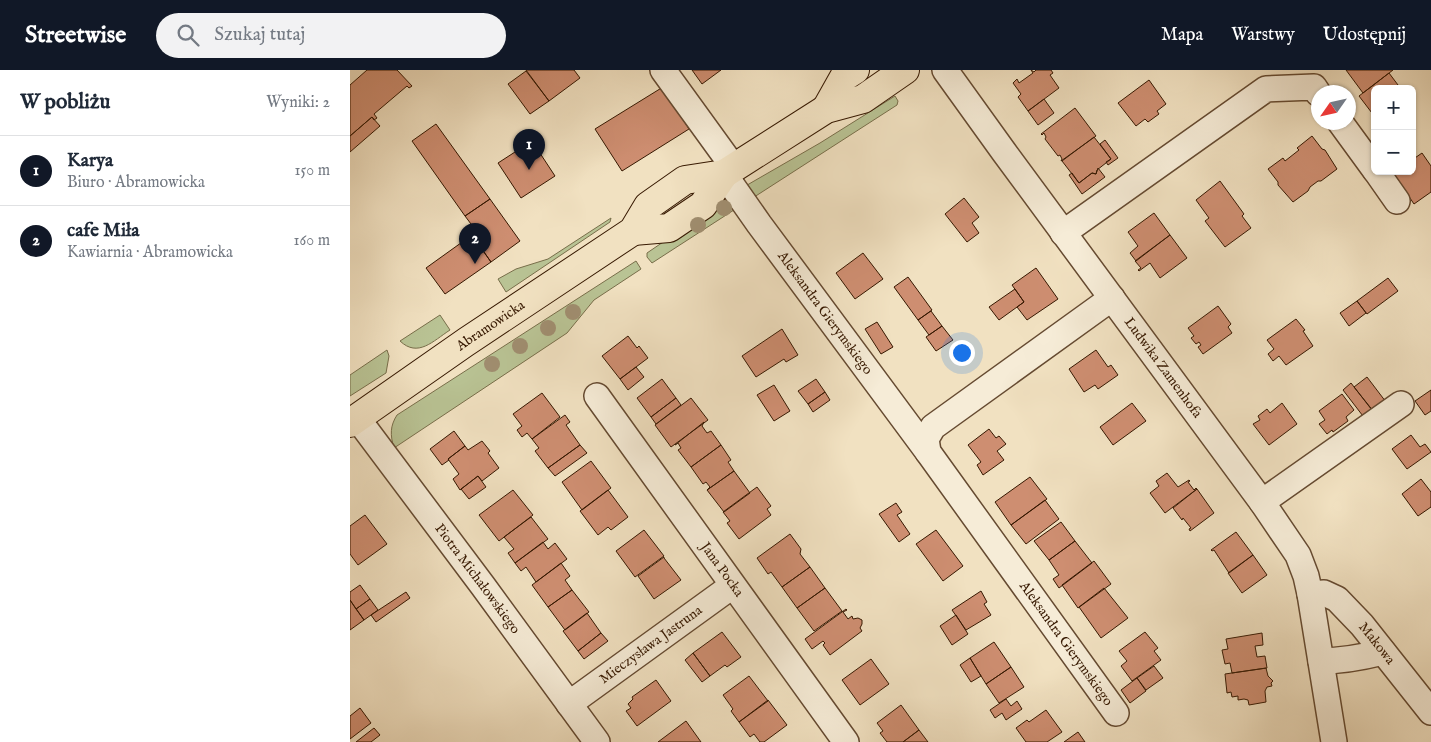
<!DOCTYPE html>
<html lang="pl">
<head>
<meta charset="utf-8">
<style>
	body { margin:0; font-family:"IM FELL English",serif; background:#f2f2f3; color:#1f2937 }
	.controls { position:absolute; right:15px; top:15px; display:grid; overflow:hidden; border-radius:8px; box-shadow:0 1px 4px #0004 }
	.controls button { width:45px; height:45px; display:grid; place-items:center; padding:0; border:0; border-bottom:1px solid #e0e1e3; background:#fff; color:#1f2937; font:25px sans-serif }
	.compass { position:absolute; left:961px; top:15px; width:45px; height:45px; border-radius:50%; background:#fff; box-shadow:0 1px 4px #0004; rotate:236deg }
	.you { position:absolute; left:611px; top:282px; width:18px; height:18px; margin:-12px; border:4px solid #fff; border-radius:50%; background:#1a73e8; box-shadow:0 0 0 8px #1a73e833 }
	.badge { display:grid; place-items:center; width:32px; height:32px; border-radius:50%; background:#111827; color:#fff; font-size:16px; font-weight:700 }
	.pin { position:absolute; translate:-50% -41px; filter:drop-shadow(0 1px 2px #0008) }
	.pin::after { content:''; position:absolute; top:26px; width:18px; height:15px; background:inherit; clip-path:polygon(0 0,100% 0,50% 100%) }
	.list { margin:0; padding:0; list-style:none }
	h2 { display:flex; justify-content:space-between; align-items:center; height:65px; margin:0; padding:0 20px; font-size:21px }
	h2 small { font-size:16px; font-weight:400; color:#747a83 }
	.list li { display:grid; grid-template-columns:32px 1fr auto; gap:15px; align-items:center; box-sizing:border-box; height:70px; padding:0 20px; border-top:1px solid #e0e1e3 }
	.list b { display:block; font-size:19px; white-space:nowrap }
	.list p { margin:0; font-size:16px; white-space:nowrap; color:#747a83 }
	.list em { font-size:16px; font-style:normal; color:#747a83 }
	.icon { flex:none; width:28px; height:28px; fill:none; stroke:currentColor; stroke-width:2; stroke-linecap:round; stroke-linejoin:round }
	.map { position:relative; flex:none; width:1081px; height:672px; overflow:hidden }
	header { display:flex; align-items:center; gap:30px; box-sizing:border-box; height:70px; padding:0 25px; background:#111827; color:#fff }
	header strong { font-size:24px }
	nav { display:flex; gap:28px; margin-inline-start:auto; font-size:18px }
	.search { width:350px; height:45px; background:#f2f2f3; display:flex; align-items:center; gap:12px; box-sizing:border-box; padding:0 18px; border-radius:28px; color:#747a83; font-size:19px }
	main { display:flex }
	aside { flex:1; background:#fff }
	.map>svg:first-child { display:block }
</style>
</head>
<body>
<header>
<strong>Streetwise</strong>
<div class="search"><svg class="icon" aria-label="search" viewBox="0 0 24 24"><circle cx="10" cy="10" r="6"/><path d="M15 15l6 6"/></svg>Szukaj tutaj</div>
<nav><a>Mapa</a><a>Warstwy</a><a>Udostępnij</a></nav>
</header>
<main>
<aside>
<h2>W pobliżu<small>Wyniki: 2</small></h2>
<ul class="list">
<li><span class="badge">1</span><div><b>Karya</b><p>Biuro · Abramowicka</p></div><em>150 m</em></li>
<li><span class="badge">2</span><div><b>cafe Miła</b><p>Kawiarnia · Abramowicka</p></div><em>160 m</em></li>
</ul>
</aside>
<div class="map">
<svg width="1081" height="672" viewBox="0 0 1081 672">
	<rect width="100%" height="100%" fill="#f1e1c1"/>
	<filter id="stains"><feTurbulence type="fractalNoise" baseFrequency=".004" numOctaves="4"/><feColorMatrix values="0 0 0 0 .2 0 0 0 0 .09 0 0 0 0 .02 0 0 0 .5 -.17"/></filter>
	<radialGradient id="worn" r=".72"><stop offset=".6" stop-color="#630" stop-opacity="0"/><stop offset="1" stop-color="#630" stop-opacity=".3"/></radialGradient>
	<path fill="#b9c394" stroke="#786e4a" d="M545,26L548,31L547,35L398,131L392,118L470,73Z
		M376,129H381L387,138L302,193L297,187V183Z
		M261,148L260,152L156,222L148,209L166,199L198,189Z
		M286,191L291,199L244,230L217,263L44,378C40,365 40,356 47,345Z
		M90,245L100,260C83,271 68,288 50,271Z
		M37,280L39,286L36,303L0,326V305Z"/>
	<path fill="#ce8e71" stroke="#361801" d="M17,0H47L62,16L59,18L57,16L24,44L27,48L24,50L22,47L0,66V15Z
		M176,0H224L230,8L199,31Z
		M342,0H371L352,14Z
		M681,0L684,2L686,0H701L703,3L700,5L709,18L678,41L668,27L671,24L663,13L667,9L669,13L683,3Z
		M996,0H1043L1013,23Z
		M176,1L199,31L180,44L158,14Z
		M1039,3L1051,19H1025V47L1009,26Z
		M799,10L816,34L807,41L809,44L798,52L795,49L786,56L768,33Z
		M313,17L339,59L272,101L245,59Z
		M694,29L704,43L688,55L678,41Z
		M725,38L746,66L711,91L712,89L710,85L708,86L695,69L696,67L694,63L692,65L691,64Z
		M22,47L30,56L0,82V66Z
		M86,54L140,129L115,146L62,71Z
		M962,66L972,79L975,80L987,99L971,111H968L960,117L958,121L943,132L928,115V112L918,99L933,88L935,91L949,80L947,78Z
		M744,67L761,89L747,100L746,104L742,103L729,113L712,91Z
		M755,70L768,88L758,95L756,92L761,89L750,74Z
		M182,71L205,106L171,128L148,93Z
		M1072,83L1081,96V122L1064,134L1043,103L1046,101H1062V90Z
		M748,98L755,107L732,124L719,105L722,103L729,113L742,103L746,104Z
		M870,111L894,144L892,146L901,158L875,177L855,151L859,148L846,130Z
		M614,128L629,147L622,153L629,163L617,172L595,144Z
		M140,129L170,171L141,192L122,165L127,162L115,146Z
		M804,143L820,165L786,191L780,183L788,176L778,162Z
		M122,165L141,192L95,224L76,198Z
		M820,165L837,188L810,208L800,193L789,201L788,200L791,198L785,191Z
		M513,183L533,209L505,229L486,203Z
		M686,198L708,229L677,250L667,237L674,232L662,215Z
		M558,207L582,240L568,250L544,217Z
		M1038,208L1048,221L1017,244L1007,231Z
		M665,219L674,232L649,250L639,237Z
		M1007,231L1016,243L999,256L990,243Z
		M868,236L881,254L878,257L882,263L853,284L848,277L851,275L849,272L846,274L841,268L844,266L838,258Z
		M581,241L592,256L579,265L568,250Z
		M946,249L955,260L953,261L963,276L936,295L929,286L923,291L918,284L924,279L917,270Z
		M527,252L543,277L531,284L515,259Z
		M592,256L603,270L586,281L576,267Z
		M432,259L448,285L436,292L434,289L406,307L392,286Z
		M278,266L287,278L289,276L298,288L270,309L252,286Z
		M746,280L758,297L761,295L768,305L748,319L745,315L734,322L719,299Z
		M286,297L294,307L278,320L270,309Z
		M1017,307L1036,332L1024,342L1004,317Z
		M312,309L326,328L301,347L287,328Z
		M466,309L475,322L458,334L448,321Z
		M1001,313L1025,344L1016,350L993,320Z
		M424,315L440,341L424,351L407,325Z
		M1081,320V341L1075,345L1065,331Z
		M475,322L480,330L463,342L458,334Z
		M192,323L210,347L182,369L177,363L172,367L167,360L172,356L163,344Z
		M992,324L1004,340L996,347L998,351L983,362L982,360L977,364L969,354L975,350L969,341Z
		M326,328L331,335L306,354L301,347Z
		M341,328L358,350L321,377L305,355Z
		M782,333L796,351L763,375L750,357Z
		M932,333L947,354L919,375L903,354L910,350L908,346L917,339L920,343Z
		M215,345L220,352L216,355L230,375L198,398L185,381L189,378L182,369Z
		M354,352L352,356L357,363L361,361L371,375L341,397L328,380L331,378L328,373L325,375Z
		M639,359L646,368L649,366L656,374L647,381L654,390L633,405L627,395L631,392L618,375Z
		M104,361L115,376L98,389L99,390L92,395L80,379Z
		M1061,365L1070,377L1075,374L1081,382L1057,399L1042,379Z
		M132,371L140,381L138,383L149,398L132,411L128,406L110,420L103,409L109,404L98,389L115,376L118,380Z
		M230,375L237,383L205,406L198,398Z
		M371,375L381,390L378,392L384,401L357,420L360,417L356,412L353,414L341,397Z
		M241,391L261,418L232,440L212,412Z
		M384,401L400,423L374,442L357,420Z
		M817,403L828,417L839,410L840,411L838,412L844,420L846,418L847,419L815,443L800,423L809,416L806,411Z
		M128,406L136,417L119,429L111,419Z
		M680,407L697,429L661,455L645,432Z
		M1071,409L1081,422V437L1068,446L1052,424Z
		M407,417L421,436L417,439L421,445L389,469L377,453L380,451L373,442Z
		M847,419L864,443L840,461L839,459L841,458L833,448L832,450L823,438Z
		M163,420L183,445L149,471L129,445Z
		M258,420L278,447L261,460L258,457L248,465L230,441Z
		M695,430L709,449L676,474L661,455Z
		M546,433L552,442L547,445L560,464L549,472L529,444Z
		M15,445L37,474L8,495L0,484V456Z
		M181,447L198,469L165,493L158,483L164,479L154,467Z
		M711,452L725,471L699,490L684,471Z
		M294,460L314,486L285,507L266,481Z
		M586,460L613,496L593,511L566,474Z
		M886,462L903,485L879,503L864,480L862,481L861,480Z
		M440,464L451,479L450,484L460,497L432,517L421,502L418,504L407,488Z
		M725,471L742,493L709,518L703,509L709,505L699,490Z
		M193,472L198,479L205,473L217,489L186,512L176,497L171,501L165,493Z
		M903,485L917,505L892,523L878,503Z
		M314,487V488L331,510L304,529L288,506Z
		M744,491L761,514L728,538L712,515Z
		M211,493L220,506L215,510L222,520L198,537L182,515Z
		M460,497L475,518L447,538L432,517Z
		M10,515L20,529L6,539L0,530V522Z
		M475,518L492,541L464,561L447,538Z
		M754,518L778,548L751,568L729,537Z
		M222,520L239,542L215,560L198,537Z
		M631,521L637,532L634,534L641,545L616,560L602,540Z
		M56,522L60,528L26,552L21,545Z
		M20,529L28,540L14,550L6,539Z
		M0,530L14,550L0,560Z
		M496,539L497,540L493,542L498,549L502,546L503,549L508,548L512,550V554L510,558L512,561L480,585L473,575L475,573L473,571L462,579L455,569Z
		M237,543L251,563L228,581L213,561Z
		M606,545L618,564L602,575L590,556Z
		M372,562L391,587L377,597L375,595L360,606L343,583Z
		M795,562L808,578L804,581L811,590L782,611L771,596L777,591L769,581Z
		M251,563L258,571L234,589L228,581Z
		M912,563L913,575L905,576L907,587L915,586L917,598L882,603L880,593L875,594L872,580L878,579L876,569Z
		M644,572L661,597L636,614L620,588Z
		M343,583L360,606L352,612L335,590Z
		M620,588L631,606L621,612L610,595Z
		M521,589L539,614L510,635L492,610Z
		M804,596L813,608L796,620L787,608Z
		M661,597L674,617L649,633L636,614Z
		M916,598L918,606L923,611L921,613L922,616L917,617L915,621L916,632L899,635L898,630L894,629L888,630V626L882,627L881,622L877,623L875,604Z
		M399,606L418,631L389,652L381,641L383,639L373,625Z
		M787,608L796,621L780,633L771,620Z
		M306,610L321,631L287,656L276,641L281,638L278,634L283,629L282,627Z
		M656,629L661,636L667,631L672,639L656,650L652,643L645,648L640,640Z
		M418,630L437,655L414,672H410L404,664L400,667L389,652Z
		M551,635L569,660L553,672H537L530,663L533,661L527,653Z
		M10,638L21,653L0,669V646Z
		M696,640L712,662L697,672H676L666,658L677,650L679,652Z
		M336,651L351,672H308Z
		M24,658L30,665L21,672H6Z
		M569,660L578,672H553Z
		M728,662L735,672H714Z"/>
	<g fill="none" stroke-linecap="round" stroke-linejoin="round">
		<defs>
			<g id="minor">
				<path d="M313,0L384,98"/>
				<path id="s1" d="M595,0L654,82L912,432L948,485L956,506L960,524L984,672"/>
				<path d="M990,52L1025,100"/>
				<path d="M1026,101L1047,131"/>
				<path id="s2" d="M374,104L409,154L578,382"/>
				<path d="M713,163L916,19L964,17L968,23"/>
				<path id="s3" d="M762,228L583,357L576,369L578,382L766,643"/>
				<path id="s4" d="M247,326L496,672"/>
				<path id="s5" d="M7,348L133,516L247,672"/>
				<path d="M912,432L1051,334"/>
				<path id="s6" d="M960,524L974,523L987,529L1012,555L1081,642"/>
				<path d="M971,591C992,591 1013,587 1033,582"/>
				<path id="s7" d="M219,634L382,516"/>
			</g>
			<g id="major">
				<path d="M476,39L494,7L505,0"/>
				<path d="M283,161L319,158L353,135L374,104"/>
				<path id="s8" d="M0,353L116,272L283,161L298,136L335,110L374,104L476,39L513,29L555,0"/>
			</g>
		</defs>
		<use href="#minor" stroke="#654a31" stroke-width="28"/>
		<use href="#major" stroke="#361801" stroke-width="30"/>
		<use href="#minor" stroke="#f6ecd7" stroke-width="25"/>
		<use href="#major" stroke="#f1e1c1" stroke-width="28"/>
	</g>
	<g fill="#a08e70">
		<circle cx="374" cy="138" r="8"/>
		<circle cx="348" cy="155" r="8"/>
		<circle cx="223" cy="242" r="8"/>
		<circle cx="198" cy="258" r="8"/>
		<circle cx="170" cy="276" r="8"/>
		<circle cx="142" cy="294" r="8"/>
	</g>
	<g text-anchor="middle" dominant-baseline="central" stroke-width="4" stroke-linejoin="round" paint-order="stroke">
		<g font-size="14" fill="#361801" stroke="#f6ecd7">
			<text stroke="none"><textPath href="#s2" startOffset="172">Aleksandra Gierymskiego</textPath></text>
			<text stroke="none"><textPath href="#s8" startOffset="171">Abramowicka</textPath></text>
			<text stroke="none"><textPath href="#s1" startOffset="369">Ludwika Zamenhofa</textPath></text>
			<text stroke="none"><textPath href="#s4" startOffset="214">Jana Pocka</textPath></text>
			<text stroke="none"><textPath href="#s5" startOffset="201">Piotra Michałowskiego</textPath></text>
			<text stroke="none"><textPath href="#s3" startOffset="484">Aleksandra Gierymskiego</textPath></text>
			<text stroke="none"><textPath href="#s6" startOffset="88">Makowa</textPath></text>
			<text stroke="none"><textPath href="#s7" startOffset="101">Mieczysława Jastruna</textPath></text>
		</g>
	</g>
	<rect width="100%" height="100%" filter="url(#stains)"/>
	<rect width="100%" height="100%" fill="url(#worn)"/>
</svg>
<div class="controls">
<button>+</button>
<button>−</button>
</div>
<svg class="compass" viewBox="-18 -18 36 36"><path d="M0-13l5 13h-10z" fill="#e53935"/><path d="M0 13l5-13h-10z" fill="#747a83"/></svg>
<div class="you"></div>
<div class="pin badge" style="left:179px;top:100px">1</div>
<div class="pin badge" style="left:125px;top:194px">2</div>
</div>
</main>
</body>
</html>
